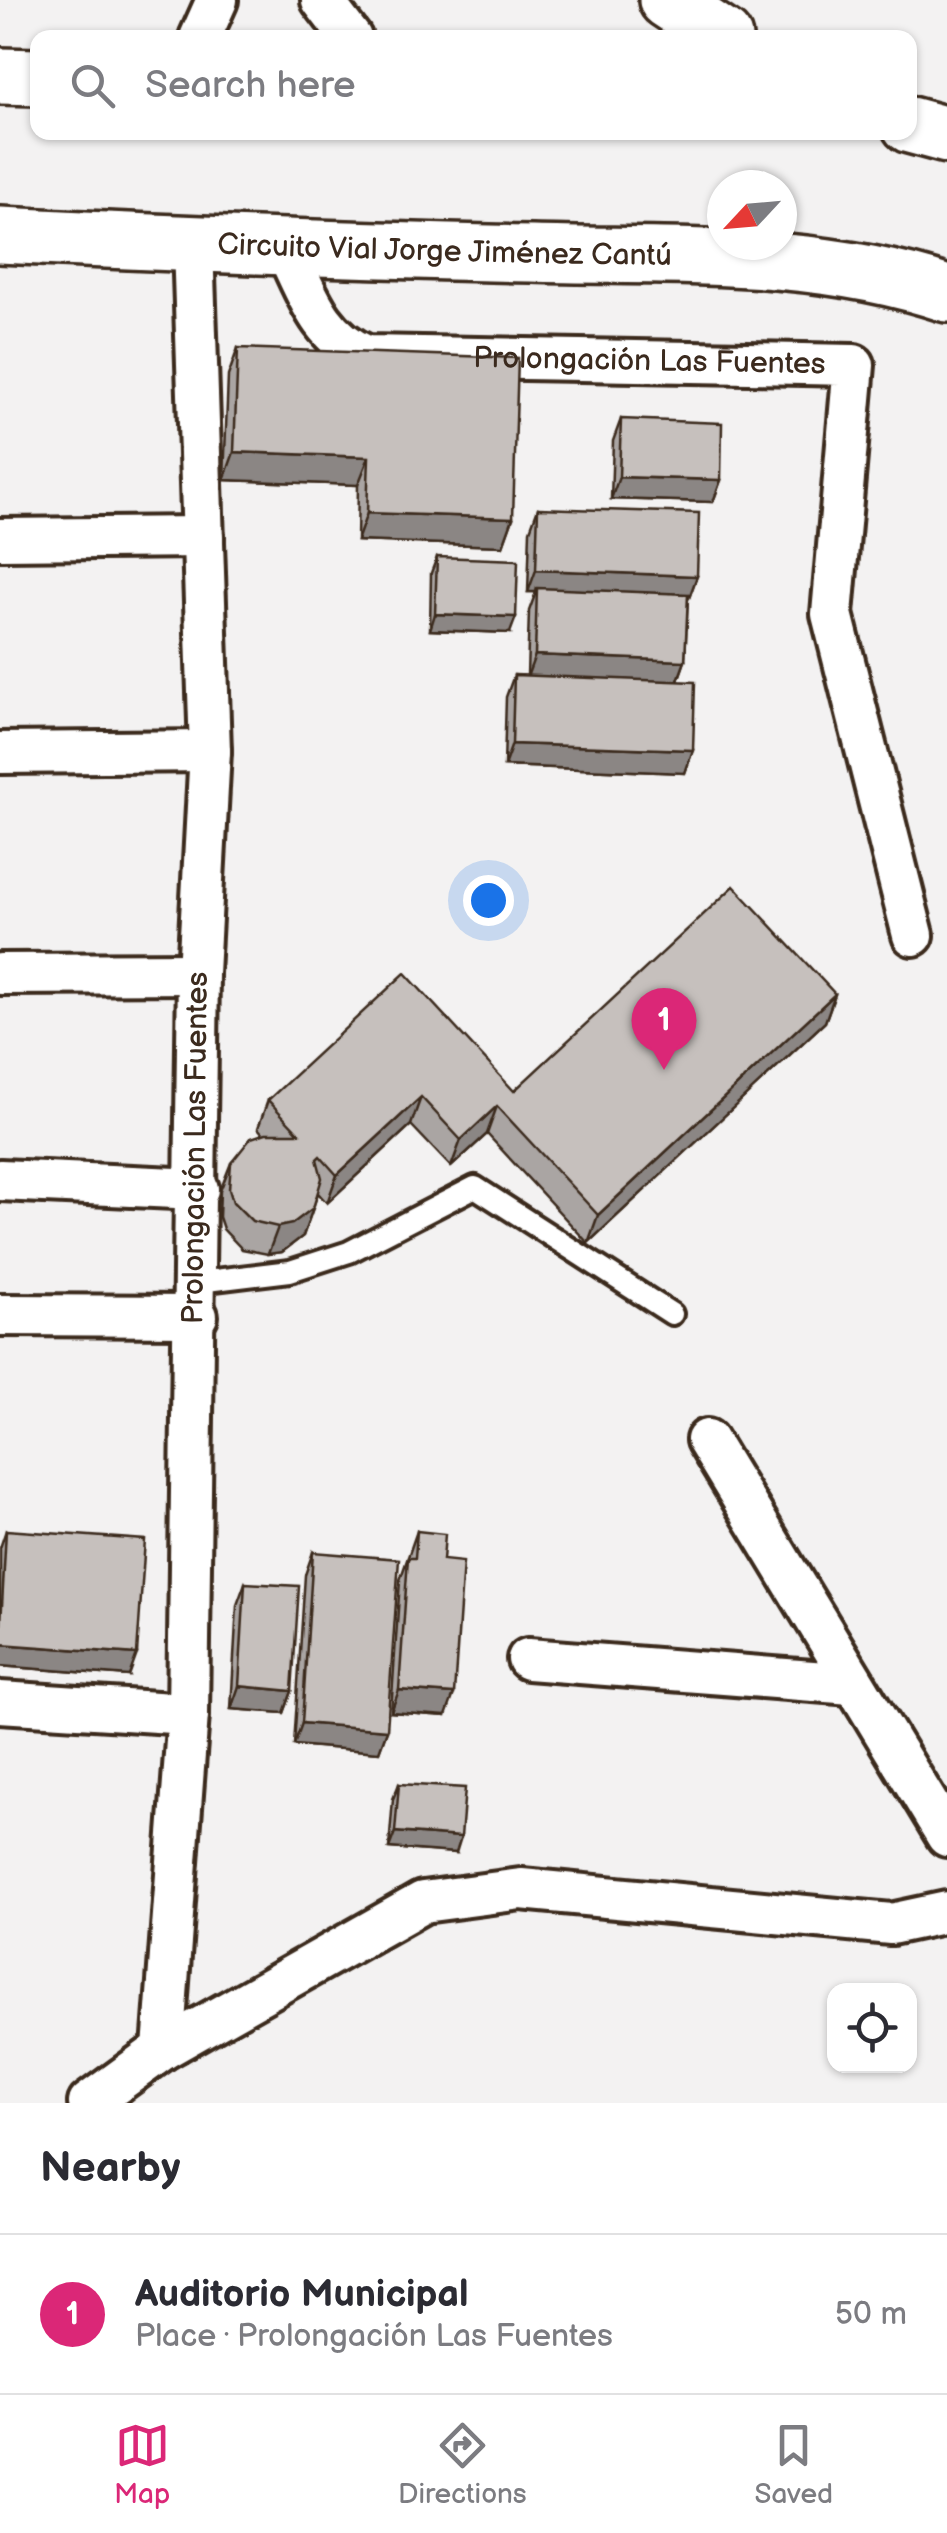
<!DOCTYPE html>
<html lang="en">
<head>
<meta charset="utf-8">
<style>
	body { margin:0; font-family:"Balsamiq Sans",sans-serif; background:#f2f2f3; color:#2b2b33 }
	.controls { position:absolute; right:30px; bottom:30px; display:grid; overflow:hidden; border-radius:20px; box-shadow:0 2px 8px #0004 }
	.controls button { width:90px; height:90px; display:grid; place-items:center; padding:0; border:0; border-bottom:2px solid #e1e1e2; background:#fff; color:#2b2b33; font:50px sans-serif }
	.compass { position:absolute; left:707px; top:170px; width:90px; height:90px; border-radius:50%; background:#fff; box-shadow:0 2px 8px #0004; rotate:244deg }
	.you { position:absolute; left:488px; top:900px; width:35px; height:35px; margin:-25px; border:8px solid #fff; border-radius:50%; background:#1a73e8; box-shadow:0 0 0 15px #1a73e833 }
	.badge { display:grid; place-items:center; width:65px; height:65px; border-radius:50%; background:#db2777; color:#fff; font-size:32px; font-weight:700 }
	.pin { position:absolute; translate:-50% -82px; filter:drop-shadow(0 2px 5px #0008) }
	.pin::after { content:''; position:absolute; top:52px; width:35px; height:30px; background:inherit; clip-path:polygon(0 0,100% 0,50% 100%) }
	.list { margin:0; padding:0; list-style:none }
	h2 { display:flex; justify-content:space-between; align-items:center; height:130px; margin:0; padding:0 40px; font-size:42px }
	h2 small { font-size:32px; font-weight:400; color:#7c7c81 }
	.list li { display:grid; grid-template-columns:65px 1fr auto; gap:30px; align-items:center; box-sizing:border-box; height:160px; padding:0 40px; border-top:2px solid #e1e1e2 }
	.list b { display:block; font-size:38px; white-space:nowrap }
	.list p { margin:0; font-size:32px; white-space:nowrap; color:#7c7c81 }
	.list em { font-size:32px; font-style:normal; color:#7c7c81 }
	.icon { flex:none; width:55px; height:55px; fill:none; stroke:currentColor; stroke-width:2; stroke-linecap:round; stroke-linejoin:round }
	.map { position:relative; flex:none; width:947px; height:2103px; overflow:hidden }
	.search { position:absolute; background:#fff; box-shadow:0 2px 8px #0004; left:30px; right:30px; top:30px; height:110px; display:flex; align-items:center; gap:25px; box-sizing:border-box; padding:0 35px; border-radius:20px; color:#7c7c81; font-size:38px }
	.sheet { height:290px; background:#fff }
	nav { display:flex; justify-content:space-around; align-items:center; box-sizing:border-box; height:140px; border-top:2px solid #e1e1e2; background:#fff; font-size:28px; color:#7c7c81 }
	nav a { display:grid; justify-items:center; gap:5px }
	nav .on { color:#db2777 }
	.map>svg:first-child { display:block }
</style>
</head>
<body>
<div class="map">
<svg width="947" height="2103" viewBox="0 0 947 2103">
	<rect width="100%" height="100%" fill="#f3f2f2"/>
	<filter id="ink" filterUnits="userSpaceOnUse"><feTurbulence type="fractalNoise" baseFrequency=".01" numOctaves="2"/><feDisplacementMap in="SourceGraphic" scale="20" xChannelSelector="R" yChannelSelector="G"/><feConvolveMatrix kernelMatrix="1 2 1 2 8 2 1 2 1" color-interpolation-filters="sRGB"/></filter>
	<g filter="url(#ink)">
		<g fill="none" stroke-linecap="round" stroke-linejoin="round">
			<defs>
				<path id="lane" d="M198,1282L290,1271L349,1252L475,1187L672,1314"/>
				<g id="street">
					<path d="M322,0L351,38"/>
					<path d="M200,38L217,0"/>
					<path id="s1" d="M285,248C307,292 318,335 366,356L854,365L832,614L913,935"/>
					<path d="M0,539L203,537"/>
					<path d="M0,753L210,751"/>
					<path d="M0,974L198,973"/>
					<path d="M0,1180L198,1189"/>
					<path d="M0,1315L197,1316"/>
					<path d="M707,1440L947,1836"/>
					<path d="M528,1659L852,1684"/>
					<path d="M0,1702L188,1714"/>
					<path id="s2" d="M163,2049L188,1714L198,973L210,751L193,245"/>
					<path d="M89,2103L163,2049L423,1902L521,1889L891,1924L947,1912"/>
				</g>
				<g id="primary">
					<path d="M667,0L724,38"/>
					<path d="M0,76L38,77"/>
					<path d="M910,125L947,135"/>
					<path id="s3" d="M0,235C177,244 355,250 532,254C671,258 814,249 947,294"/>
				</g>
			</defs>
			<use href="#lane" stroke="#3b2a1e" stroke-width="28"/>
			<use href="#street" stroke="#3b2a1e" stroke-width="48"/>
			<use href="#primary" stroke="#3b2a1e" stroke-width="62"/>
			<use href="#lane" stroke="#fff" stroke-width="20"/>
			<use href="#street" stroke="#fff" stroke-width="40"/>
			<use href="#primary" stroke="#fff" stroke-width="55"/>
		</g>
		<path fill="#aaa5a3" stroke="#3b2a1e" stroke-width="2.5" d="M238,348L513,518L503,546L357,541L358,485L224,480L228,376Z
			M621,419L721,480L713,502L611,499L613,441Z
			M538,508L697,576L689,598H688L685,661L678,681L693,750L685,773L504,766L506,697L514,675L527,676L529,611L536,592H528L530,530Z
			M437,557L510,633L430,630L431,573Z
			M835,994L825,1022L588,1243L487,1134L451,1167L411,1125L327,1203L318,1193L303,1236L282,1252L268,1254L242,1249L223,1229L219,1217L220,1191L231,1163L263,1134L258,1128L268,1100L514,1091Z
			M6,1530L129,1676L0,1666V1548Z
			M417,1531L443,1560L446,1716L391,1712L400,1580Z
			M313,1552L387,1730L379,1752L294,1745L305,1575Z
			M245,1583L292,1691L284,1713L231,1709L237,1605Z
			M399,1784L456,1853L389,1848L393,1799Z"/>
		<path fill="#8b8684" stroke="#3b2a1e" stroke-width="2.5" d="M234,452L369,457L358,485L224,480Z
			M619,477L721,480L713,502L611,499Z
			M367,513L513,518L503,546L357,541Z
			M536,570L697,576L689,598L537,593V588L536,592H528Z
			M435,614L516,617L510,633L430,630Z
			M535,655L685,661L677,683L527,677Z
			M512,744L693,750L685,773L504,766Z
			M835,994L825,1022L588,1243L598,1215Z
			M421,1097L411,1125L327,1203L337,1175Z
			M497,1106L487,1134L451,1167L461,1140Z
			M313,1208L303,1236L282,1252L268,1254L278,1227Z
			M0,1644L137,1654L129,1676L0,1666Z
			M239,1686L292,1691L284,1713L231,1709Z
			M399,1690L454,1694L446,1716L391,1712Z
			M302,1723L387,1730L379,1752L294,1745Z
			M395,1832L461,1837L456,1853L389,1848Z"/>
		<path fill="#c6c0bd" stroke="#3b2a1e" stroke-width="2.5" d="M238,348L518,358L513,518L367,513L369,457L234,452Z
			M621,419L722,423L721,480L619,477Z
			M538,508L699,513L697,576L536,570Z
			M437,557L518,560L516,617L435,614Z
			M537,588L688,594L685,661L535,655Z
			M514,675L695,682L693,750L512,744Z
			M734,886L835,994L598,1215L497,1106L461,1140L421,1097L337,1175L320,1156L317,1159L322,1178L313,1208L292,1224L278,1227L252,1221L233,1202L229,1189L231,1163L251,1138L266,1133H299L268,1100L405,973L514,1091Z
			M6,1530L145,1540L137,1654L0,1644Z
			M417,1531L445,1534L443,1560L463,1562L454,1694L399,1690L408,1558H415Z
			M313,1552L399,1559L387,1730L302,1723Z
			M245,1583L299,1586L292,1691L239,1686Z
			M399,1784L465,1788L461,1837L395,1832Z"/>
	</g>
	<g text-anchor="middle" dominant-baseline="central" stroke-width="10" stroke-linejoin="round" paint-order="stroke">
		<g font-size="30" fill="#3b2a1e" stroke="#fff">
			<text stroke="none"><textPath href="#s3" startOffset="445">Circuito Vial Jorge Jiménez Cantú</textPath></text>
			<text stroke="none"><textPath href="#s1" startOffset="422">Prolongación Las Fuentes</textPath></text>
			<text stroke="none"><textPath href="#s2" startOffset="902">Prolongación Las Fuentes</textPath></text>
		</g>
	</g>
</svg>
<div class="controls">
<button><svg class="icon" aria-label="locate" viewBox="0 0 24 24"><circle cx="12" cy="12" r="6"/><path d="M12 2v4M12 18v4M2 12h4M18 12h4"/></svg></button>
</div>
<svg class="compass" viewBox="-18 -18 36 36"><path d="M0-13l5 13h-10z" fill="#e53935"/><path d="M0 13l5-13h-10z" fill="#7c7c81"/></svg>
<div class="you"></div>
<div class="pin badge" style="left:664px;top:1070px">1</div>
<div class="search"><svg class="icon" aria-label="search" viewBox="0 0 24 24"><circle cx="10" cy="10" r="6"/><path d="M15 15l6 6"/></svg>Search here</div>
</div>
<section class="sheet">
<h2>Nearby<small></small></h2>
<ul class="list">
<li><span class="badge">1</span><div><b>Auditorio Municipal</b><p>Place · Prolongación Las Fuentes</p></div><em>50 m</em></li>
</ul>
</section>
<nav>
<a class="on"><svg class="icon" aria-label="map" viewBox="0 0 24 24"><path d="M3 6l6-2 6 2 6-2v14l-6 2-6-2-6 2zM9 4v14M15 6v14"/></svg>Map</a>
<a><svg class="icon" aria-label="directions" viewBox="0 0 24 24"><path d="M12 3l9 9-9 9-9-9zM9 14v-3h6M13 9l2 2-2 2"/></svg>Directions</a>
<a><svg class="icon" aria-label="saved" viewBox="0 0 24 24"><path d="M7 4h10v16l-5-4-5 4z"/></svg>Saved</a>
</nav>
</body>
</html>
